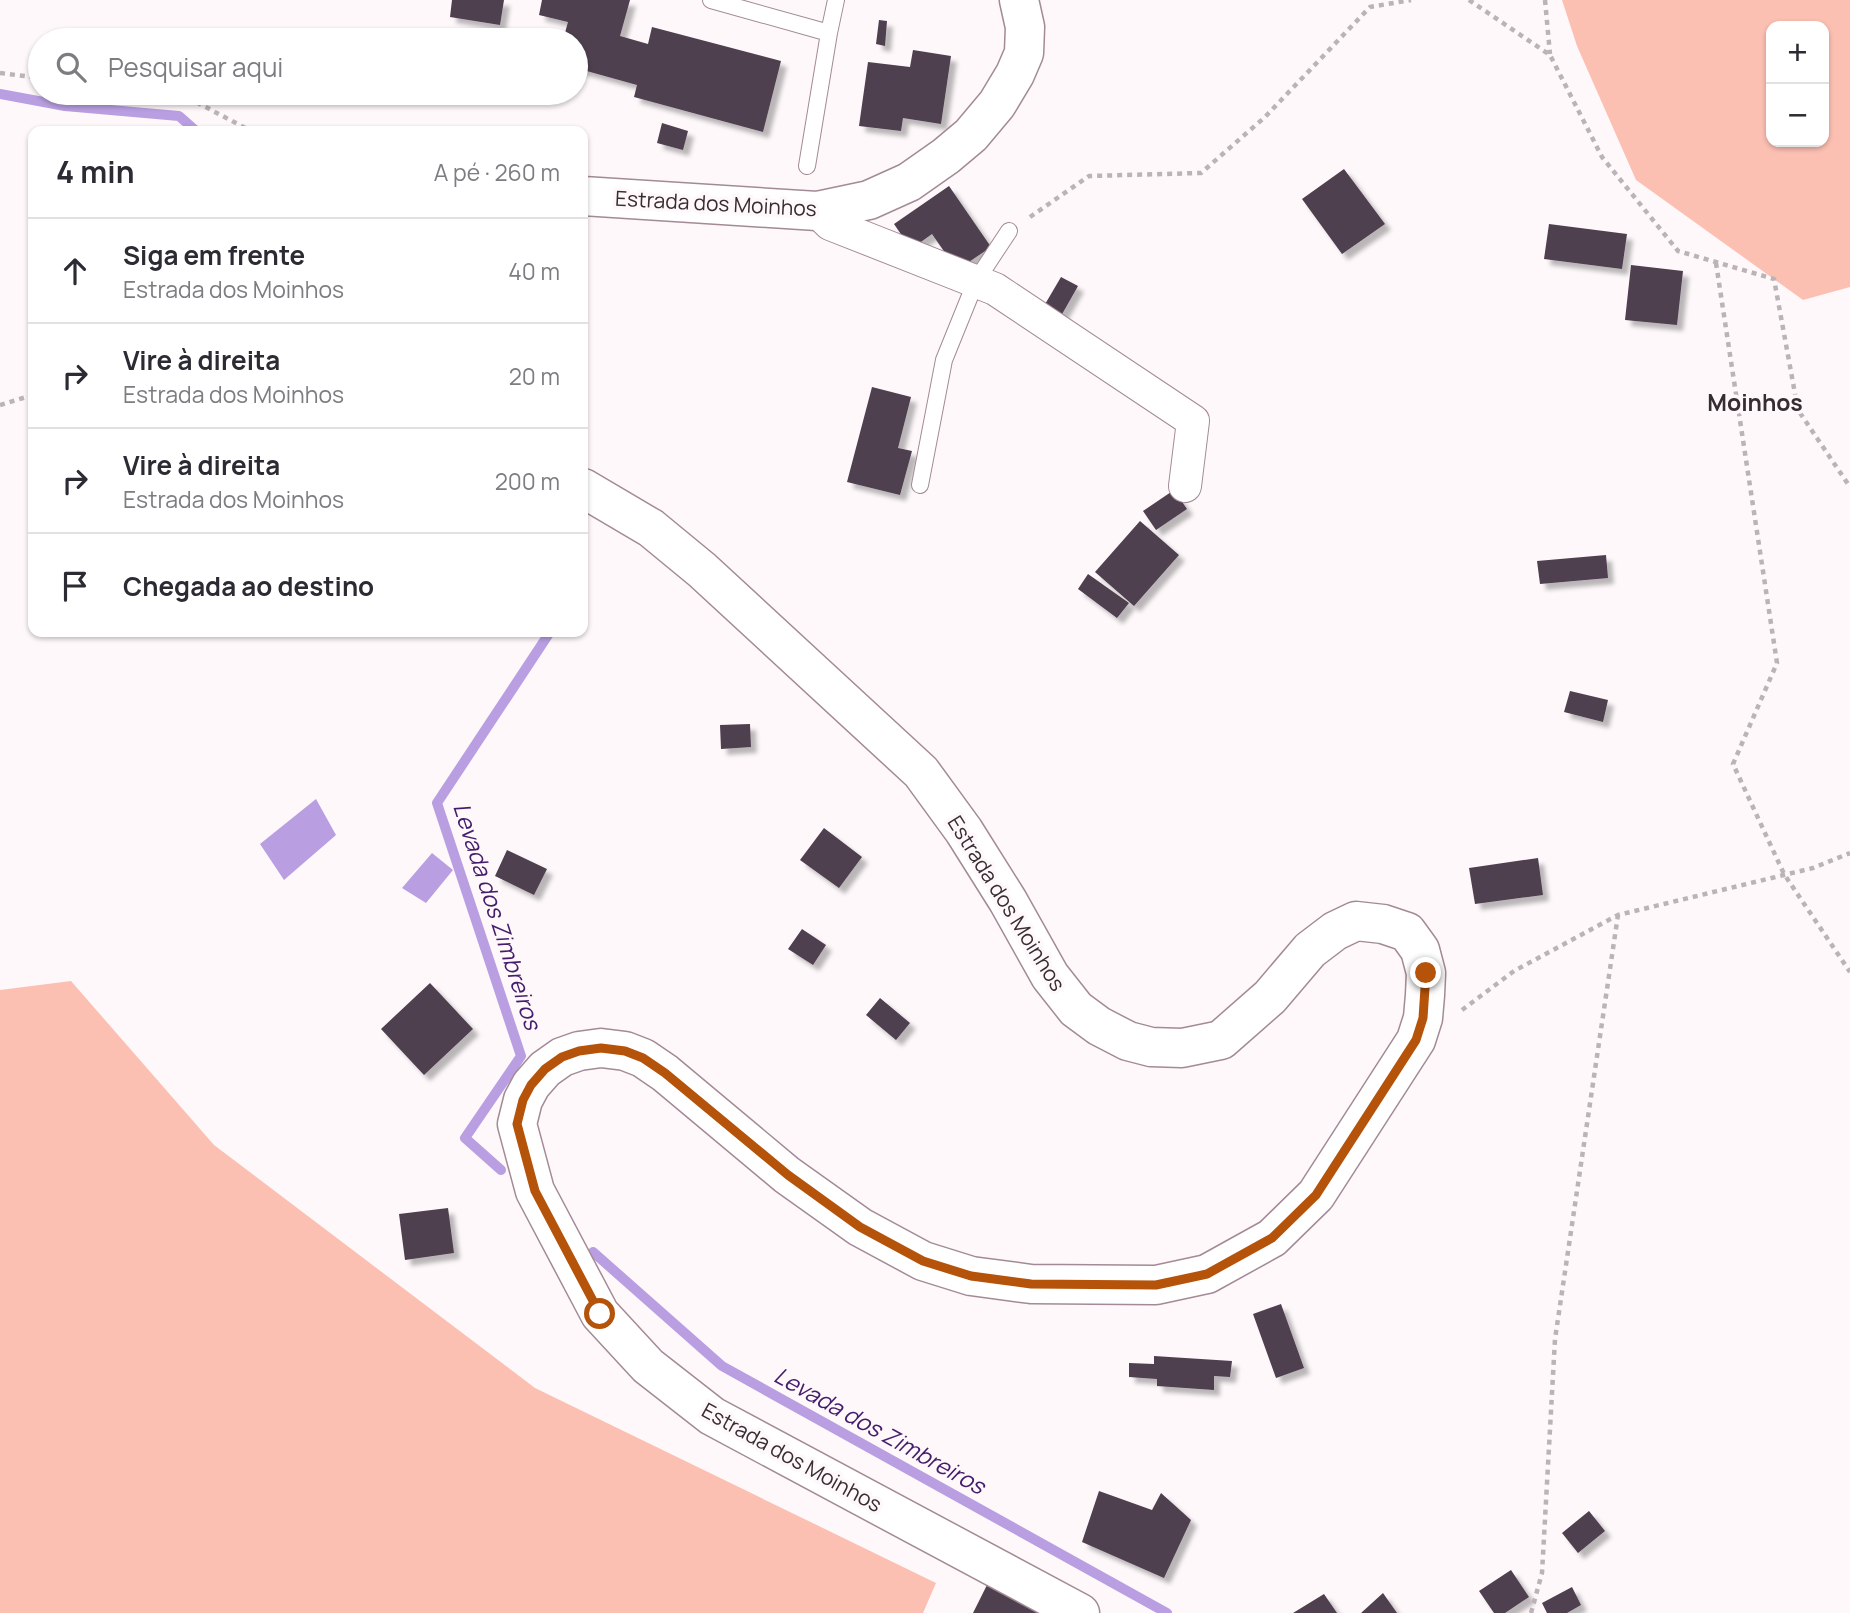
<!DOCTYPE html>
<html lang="pt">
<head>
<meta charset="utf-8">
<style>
	body { margin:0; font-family:Manrope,sans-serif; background:#f7f7f7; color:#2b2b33 }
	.controls { position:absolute; right:21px; top:21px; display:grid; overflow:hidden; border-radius:14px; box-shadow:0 2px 5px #0004 }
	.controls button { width:63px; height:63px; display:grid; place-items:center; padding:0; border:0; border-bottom:2px solid #e1e1e2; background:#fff; color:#2b2b33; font:35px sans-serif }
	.stop { position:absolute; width:21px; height:21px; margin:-16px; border:5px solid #b45309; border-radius:50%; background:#fff }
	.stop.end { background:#b45309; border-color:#fff; box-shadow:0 2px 7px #0008 }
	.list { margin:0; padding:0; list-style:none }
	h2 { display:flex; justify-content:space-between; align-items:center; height:91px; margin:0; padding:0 28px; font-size:30px }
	h2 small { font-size:23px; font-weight:400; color:#7c7c81 }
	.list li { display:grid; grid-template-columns:46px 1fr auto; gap:21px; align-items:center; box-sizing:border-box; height:105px; padding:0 28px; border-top:2px solid #e1e1e2 }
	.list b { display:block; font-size:26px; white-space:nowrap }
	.list p { margin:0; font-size:23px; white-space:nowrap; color:#7c7c81 }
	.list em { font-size:23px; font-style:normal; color:#7c7c81 }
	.icon { flex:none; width:38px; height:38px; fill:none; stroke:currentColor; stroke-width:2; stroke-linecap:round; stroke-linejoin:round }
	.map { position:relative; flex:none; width:1850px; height:1613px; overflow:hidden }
	.search { position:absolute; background:#fff; box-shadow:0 2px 5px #0004; left:28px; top:28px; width:560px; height:77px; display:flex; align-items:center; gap:18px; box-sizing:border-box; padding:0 24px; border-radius:38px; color:#7c7c81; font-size:26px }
	.panel { position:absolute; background:#fff; box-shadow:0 2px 5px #0004; left:28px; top:126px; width:560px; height:511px; border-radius:14px }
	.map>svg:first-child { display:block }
</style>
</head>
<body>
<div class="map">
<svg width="1850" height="1613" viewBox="0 0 1850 1613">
	<defs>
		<filter id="shadow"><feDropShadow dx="6" dy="6" stdDeviation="2" flood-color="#0004"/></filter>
	</defs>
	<rect width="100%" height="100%" fill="#fef8fa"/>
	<path fill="#fcc0b3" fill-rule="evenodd" d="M1562,0H1850V287L1803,300L1636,180L1577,46ZM1771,26H1824V142H1771Z
		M71,981L214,1145L535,1388L936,1583L923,1613H0V990Z"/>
	<path fill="#b99fe2" d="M316,799L336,835L284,880L260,844Z
		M432,853L453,870L426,903L402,888Z"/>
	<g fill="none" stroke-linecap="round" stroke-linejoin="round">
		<path stroke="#b99fe2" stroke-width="10" d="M0,94L65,106L179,116L196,131
			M501,1170L465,1138L521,1056L437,803L550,632
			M593,1252L722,1366L1167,1613"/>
	</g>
	<path fill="#4f3f50" filter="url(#shadow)" d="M452,0H504L500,25L450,17Z
		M542,0H630L620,36L648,44L652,27L781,61L763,132L634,97L637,85L576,68V40H563L568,22L539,15Z
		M879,20L887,21L885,46L876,44Z
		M335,30H412V40H334Z
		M913,50L951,56L941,124L903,118L901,131L859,126L868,62L910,67Z
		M662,123L688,131L683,150L657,143Z
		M1344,169L1385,224L1342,254L1302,199Z
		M949,186L991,247L957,270L932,234L911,249L894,224Z
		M1549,224L1627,234L1622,269L1544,259Z
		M1631,265L1683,271L1677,325L1625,320Z
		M1061,277L1078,286L1061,316L1044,306Z
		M872,387L911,397L898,448L912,451L900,495L847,482Z
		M1174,490L1187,509L1156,530L1143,511Z
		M1140,521L1179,555L1134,606L1095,572Z
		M1606,555L1608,578L1540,584L1537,561Z
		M1088,574L1129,603L1117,618L1078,589Z
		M1570,691L1608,700L1603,722L1564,712Z
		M750,724L751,747L721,749L720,725Z
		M824,828L862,857L839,888L800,860Z
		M507,850L547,869L534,895L495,876Z
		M1538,858L1543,895L1475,904L1469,868Z
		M802,929L826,945L813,965L788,949Z
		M430,983L473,1029L424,1075L381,1029Z
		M880,998L910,1023L896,1040L866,1015Z
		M448,1208L454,1253L405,1260L399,1214Z
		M1281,1304L1304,1368L1276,1378L1253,1314Z
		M1154,1356L1232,1361L1230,1377L1214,1376V1390L1157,1386V1379L1129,1377V1363L1154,1364Z
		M1099,1491L1152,1510L1161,1493L1191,1520L1164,1578L1082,1542Z
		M1589,1511L1605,1531L1578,1553L1562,1533Z
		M1511,1570L1529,1597L1505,1613H1494L1479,1591Z
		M994,1571L1062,1613H973Z
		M1572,1587L1581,1605L1567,1613H1547L1542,1603Z
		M1383,1593L1397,1613H1361Z
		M1324,1594L1337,1613H1293Z"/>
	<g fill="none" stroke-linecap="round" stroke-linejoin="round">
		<defs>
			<path id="service" d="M711,0L829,33
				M807,166L829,33L836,0
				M920,485L944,360L976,281L1009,231"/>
			<path id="minor" d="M817,211L830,224L995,289L1193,421L1185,486"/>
			<path id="tertiary" d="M583,196L817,211L869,200L909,182L946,156L971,135L997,104L1015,74L1024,53L1025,27L1019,0
				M583,488L651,528L702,570L921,772L964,831L1008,901L1050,976L1076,1009L1099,1026L1128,1041L1151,1047L1182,1048L1221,1040L1270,997L1310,950L1335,931L1356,921L1383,924L1407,932L1420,950L1426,973L1425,995L1423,1018L1416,1040L1316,1195L1272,1238L1207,1274L1156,1285L1031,1284L971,1276L923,1261L860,1227L787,1175L665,1073L643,1058L625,1051L601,1048L579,1051L562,1057L545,1069L531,1085L523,1100L517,1124L535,1191L600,1314L648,1366L712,1416L1080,1613"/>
		</defs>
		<use href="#service" stroke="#a38a96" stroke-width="18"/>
		<use href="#minor" stroke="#a38a96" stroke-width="34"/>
		<use href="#tertiary" stroke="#a38a96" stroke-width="41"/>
		<path stroke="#bbb3b7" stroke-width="4.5" stroke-dasharray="5 5" stroke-linecap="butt" d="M1469,0L1550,55L1602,157L1678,251L1774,279L1798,410L1850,487
			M1545,0L1550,54
			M0,73L40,78
			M179,93L251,131
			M1030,217L1089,176L1201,173L1265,117L1370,7L1411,0
			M1716,263L1777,663L1733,764L1784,874L1850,972
			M0,405L33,395
			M1462,1010L1514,971L1618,915L1813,868L1850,853
			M1531,1613L1542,1573L1555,1339L1618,915"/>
		<use href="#service" stroke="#fff" stroke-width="16"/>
		<use href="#minor" stroke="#fff" stroke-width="32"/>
		<use href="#tertiary" stroke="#fff" stroke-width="38"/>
	</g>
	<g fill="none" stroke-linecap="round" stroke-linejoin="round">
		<path stroke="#b45309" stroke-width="9" d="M600,1314L535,1191L517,1124L523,1100L531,1085L545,1069L562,1057L579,1051L601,1048L625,1051L643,1058L665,1073L788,1175L860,1227L923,1261L971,1276L1031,1284L1156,1285L1207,1274L1272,1238L1316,1195L1416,1040L1423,1018L1426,973"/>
	</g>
	<g text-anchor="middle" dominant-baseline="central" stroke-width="7" stroke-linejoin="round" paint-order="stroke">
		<g font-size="21" fill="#372c32" stroke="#fef8fa">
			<text transform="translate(716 203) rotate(3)">Estrada dos Moinhos</text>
			<text transform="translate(1007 903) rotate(58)">Estrada dos Moinhos</text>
			<text transform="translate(792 1457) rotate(29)">Estrada dos Moinhos</text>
		</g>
		<g font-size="23" font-weight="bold" fill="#372c32" stroke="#fef8fa">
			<text x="1755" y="402">Moinhos</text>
		</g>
		<g font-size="23" font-style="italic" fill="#431d6b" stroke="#fef8fa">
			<text transform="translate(498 916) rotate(72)">Levada dos Zimbreiros</text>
			<text transform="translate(880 1430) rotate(29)">Levada dos Zimbreiros</text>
		</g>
	</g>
</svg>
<div class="controls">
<button>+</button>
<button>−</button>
</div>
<div class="stop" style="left:600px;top:1314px"></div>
<div class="stop end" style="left:1426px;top:973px"></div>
<div class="search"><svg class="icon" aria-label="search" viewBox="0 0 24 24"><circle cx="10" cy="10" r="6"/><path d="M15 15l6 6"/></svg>Pesquisar aqui</div>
<section class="panel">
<h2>4 min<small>A pé · 260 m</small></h2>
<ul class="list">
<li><svg class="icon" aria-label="ahead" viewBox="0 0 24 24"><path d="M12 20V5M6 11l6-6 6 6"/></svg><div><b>Siga em frente</b><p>Estrada dos Moinhos</p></div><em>40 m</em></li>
<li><svg class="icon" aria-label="right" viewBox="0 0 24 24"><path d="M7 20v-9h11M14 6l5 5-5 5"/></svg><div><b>Vire à direita</b><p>Estrada dos Moinhos</p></div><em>20 m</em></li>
<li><svg class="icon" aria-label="right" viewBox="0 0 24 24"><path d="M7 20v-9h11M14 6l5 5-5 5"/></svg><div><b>Vire à direita</b><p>Estrada dos Moinhos</p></div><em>200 m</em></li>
<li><svg class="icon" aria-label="arrive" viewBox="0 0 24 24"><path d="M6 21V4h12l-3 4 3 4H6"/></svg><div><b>Chegada ao destino</b></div></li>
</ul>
</section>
</div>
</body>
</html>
